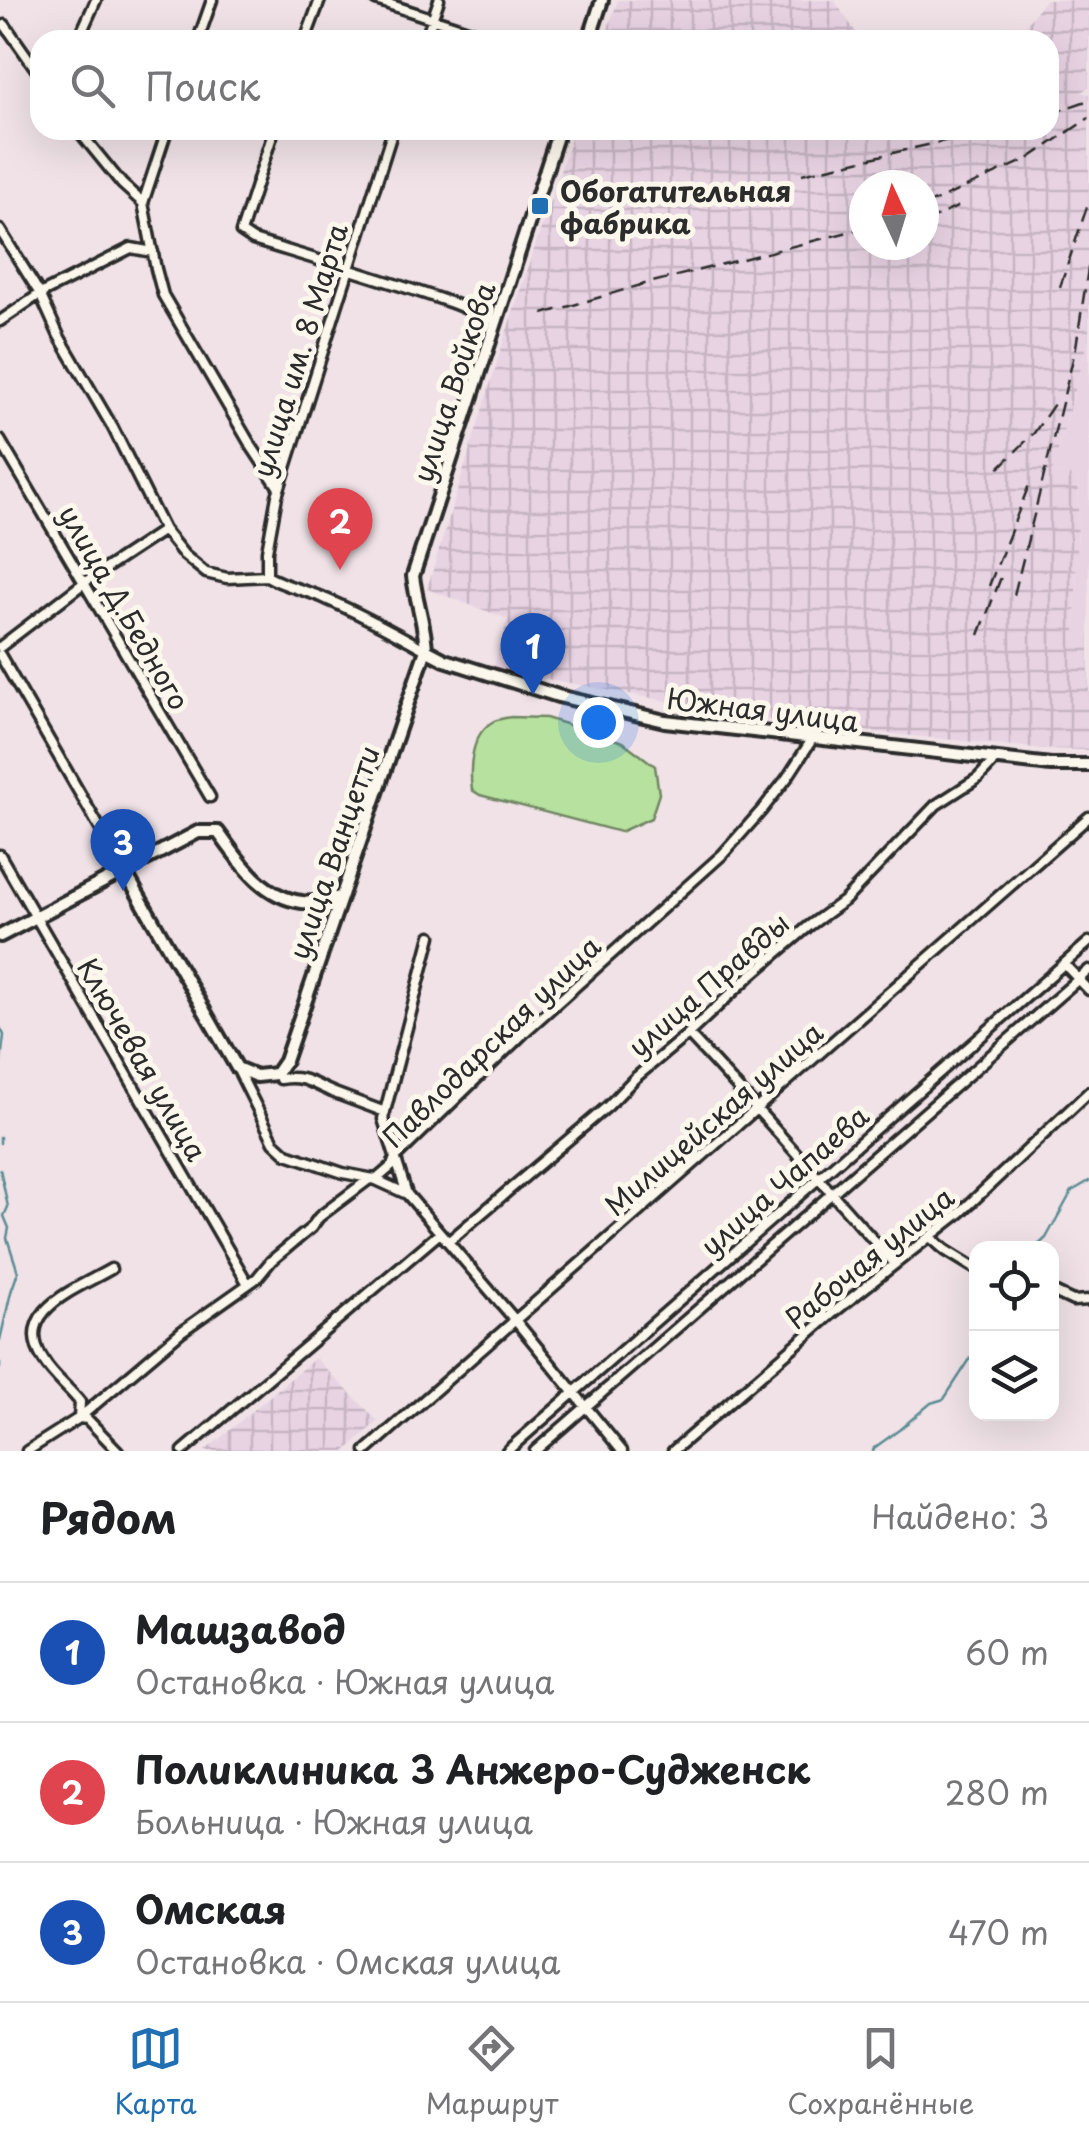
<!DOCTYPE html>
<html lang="ru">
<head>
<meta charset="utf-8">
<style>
	body { margin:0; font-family:"Playpen Sans",sans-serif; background:#f2f2f2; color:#202124 }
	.controls { position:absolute; right:30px; bottom:30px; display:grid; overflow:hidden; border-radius:20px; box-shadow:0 10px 40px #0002 }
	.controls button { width:90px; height:90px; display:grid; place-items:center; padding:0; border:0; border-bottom:2px solid #e0e0e0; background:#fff; color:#202124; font:50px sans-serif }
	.compass { position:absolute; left:849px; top:170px; width:90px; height:90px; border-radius:50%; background:#fff; box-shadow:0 10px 40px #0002; rotate:356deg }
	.you { position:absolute; left:598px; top:722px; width:35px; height:35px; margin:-25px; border:8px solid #fff; border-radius:50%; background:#1a73e8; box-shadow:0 0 0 15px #1a73e833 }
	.badge { display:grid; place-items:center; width:65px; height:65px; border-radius:50%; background:#1f6fb2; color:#fff; font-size:32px; font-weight:700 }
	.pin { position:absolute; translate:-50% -82px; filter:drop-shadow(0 2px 5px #0008) }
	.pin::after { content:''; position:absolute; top:52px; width:35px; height:30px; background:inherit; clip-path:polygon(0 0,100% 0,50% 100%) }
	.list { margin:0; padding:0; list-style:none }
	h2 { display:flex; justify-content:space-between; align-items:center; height:130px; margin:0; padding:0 40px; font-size:42px }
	h2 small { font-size:32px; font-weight:400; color:#757577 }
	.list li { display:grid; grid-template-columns:65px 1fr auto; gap:30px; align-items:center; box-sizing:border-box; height:140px; padding:0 40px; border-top:2px solid #e0e0e0 }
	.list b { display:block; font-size:38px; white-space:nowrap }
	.list p { margin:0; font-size:32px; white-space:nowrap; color:#757577 }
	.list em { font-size:32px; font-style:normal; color:#757577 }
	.icon { flex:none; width:55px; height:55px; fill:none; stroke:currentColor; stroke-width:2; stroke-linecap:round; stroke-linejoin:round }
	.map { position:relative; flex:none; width:1089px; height:1451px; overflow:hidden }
	.search { position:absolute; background:#fff; box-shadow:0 10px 40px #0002; left:30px; right:30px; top:30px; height:110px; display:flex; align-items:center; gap:25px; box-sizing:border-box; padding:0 35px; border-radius:30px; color:#757577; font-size:38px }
	.sheet { height:550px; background:#fff }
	nav { display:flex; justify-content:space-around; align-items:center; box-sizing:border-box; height:140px; border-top:2px solid #e0e0e0; background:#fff; font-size:28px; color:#757577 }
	nav a { display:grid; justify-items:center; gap:5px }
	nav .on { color:#1f6fb2 }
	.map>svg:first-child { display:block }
</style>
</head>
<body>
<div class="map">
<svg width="1089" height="1451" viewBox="0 0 1089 1451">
	<defs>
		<pattern id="industrial-grid" width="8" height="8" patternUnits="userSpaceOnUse" patternTransform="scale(2.5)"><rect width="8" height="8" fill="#e8d3e3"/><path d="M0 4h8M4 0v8" fill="none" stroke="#c7b5c3"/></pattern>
	</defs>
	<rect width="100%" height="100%" fill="#f0e2e7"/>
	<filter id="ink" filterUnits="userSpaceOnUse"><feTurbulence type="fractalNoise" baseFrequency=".01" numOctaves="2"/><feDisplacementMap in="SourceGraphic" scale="20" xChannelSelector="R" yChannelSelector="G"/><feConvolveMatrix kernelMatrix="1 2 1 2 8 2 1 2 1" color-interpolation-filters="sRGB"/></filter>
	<g filter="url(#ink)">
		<path fill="#e8d3e3" d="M1088,342H1089V634L1075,632L1079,478L1052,472Z"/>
		<path fill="url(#industrial-grid)" fill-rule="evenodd" d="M618,0H834L861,40H604Z
			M1045,0H1089V87L1081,92L1089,94V339L1052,472L1079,477L1075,631L1089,634V750L1044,749L792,724L493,669L508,619L427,589L506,333L574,130H1049V40H1014ZM924,185V245H864V185Z
			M315,1358L378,1421L346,1451H205Z"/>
		<path fill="#b7e19e" stroke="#718664" stroke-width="2.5" d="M511,717L546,718L623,742L655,766L659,794L651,818L620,832L480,795L472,790C469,767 471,733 494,721C499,719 505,718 511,717Z"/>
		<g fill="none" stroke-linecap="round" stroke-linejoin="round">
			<path stroke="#5d8d94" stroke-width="2.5" d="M0,1027L4,1035L0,1070
				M0,1137V1143
				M0,1169L8,1207L4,1216L9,1228L7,1238L18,1272L11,1292L0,1340
				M1035,1248L1046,1238L1072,1191L1089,1181
				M0,1363V1368
				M873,1451L874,1448L899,1430L931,1403L944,1399L972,1356L976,1337"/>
			<defs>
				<path id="minor" d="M376,0L498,40
					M5,25L40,75
					M78,40L96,0
					M198,40L212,0
					M305,40L320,0
					M425,40L439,0
					M78,130L122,184L143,203
					M274,130L241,232L253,240C318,260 382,279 446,301C463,306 479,316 496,321
					M393,130L277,496L267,551V576C285,587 307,590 326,599C361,614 394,632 426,650
					M143,203L156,269L163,295L250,444L279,488
					M143,203L167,130
					M0,230L40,294L59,336L113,428L164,530L184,555L206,573L227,578L267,576
					M0,321L40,294L131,248L153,252
					M0,440L210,797
					M0,647L85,582L164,530
					M0,655L124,870
					M0,855L248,1284
					M431,936L383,1119L407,1194L515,1320L622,1451
					M1064,964L1089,990
					M688,1034C759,1109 825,1187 894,1263
					M237,1068L274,1142L287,1154L343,1173L374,1179L407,1194
					M280,1079C304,1075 311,1083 332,1092C350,1099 367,1105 385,1112
					M930,1237L945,1250L976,1269
					M448,1242L608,1106L635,1078L688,1034L750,976L809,926L845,900L936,805L978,778L996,759
					M111,1269C77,1289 11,1311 44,1361C53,1376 69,1388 80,1402L79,1418L87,1419L118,1451
					M1052,1291L1073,1301L1089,1300
					M27,1451L79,1418L182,1331L257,1278L271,1261L311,1228L319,1217L368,1180L378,1178L392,1166L395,1158L528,1029L723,854L762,810L787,778L813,738
					M183,1451L440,1233
					M366,1451L1089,817
					M507,1451L1089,942
					M535,1451L1089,970
					M673,1451L834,1312L961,1212L1089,1092"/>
				<path id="tertiary" d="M589,40L602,0
					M426,650L445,660L558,696L665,721L1051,765H1089
					M124,870L237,1068L256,1076L276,1074L285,1061L426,650C425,625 416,601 413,576L559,130
					M0,936L198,832H218C240,862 262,897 302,902C313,904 329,899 341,897"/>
			</defs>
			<use href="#minor" stroke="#2b2b2b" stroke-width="15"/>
			<use href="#tertiary" stroke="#2b2b2b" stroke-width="18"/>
			<use href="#minor" stroke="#fbf7ec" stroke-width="8"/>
			<use href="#tertiary" stroke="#fbf7ec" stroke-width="10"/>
			<path stroke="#2b2b2b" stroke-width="2.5" stroke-dasharray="15 8" stroke-linecap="butt" d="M1049,114L1089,100
				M802,174L992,130
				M924,206L1028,159L1089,118
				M924,223L961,205
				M1060,287L1089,201
				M543,314L641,285L864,228
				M999,468L1034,433L1054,404
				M989,586L1029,485
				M1014,595L1076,347L1089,262
				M979,635L1003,572"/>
		</g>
	</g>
	<rect fill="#1f6fb2" stroke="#fbf7ec" stroke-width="4" x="530" y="196" width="20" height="20" rx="5"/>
	<g text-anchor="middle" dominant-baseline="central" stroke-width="10" stroke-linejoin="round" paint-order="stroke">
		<g font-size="28" font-weight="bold" fill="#2b2b2b" stroke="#fbf7ec" text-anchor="start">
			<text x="560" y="190">Обогатительная<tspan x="560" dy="32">фабрика</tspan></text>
		</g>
		<g font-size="28" fill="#2b2b2b" stroke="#fbf7ec">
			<text transform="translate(299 350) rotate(-73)">улица им. 8 Марта</text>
			<text transform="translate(453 382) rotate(-72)">улица Войкова</text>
			<text transform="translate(125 607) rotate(60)">улица Д.Бедного</text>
			<text transform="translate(763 709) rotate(7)">Южная улица</text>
			<text transform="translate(333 852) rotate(-71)">улица Ванцетти</text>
			<text transform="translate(708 984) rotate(-41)">улица Правды</text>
			<text transform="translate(491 1041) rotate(-44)">Павлодарская улица</text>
			<text transform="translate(143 1059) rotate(60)">Ключевая улица</text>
			<text transform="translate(713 1118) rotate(-41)">Милицейская улица</text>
			<text transform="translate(784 1180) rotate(-41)">улица Чапаева</text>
			<text transform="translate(869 1257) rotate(-39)">Рабочая улица</text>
		</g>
	</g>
</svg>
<div class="controls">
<button><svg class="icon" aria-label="locate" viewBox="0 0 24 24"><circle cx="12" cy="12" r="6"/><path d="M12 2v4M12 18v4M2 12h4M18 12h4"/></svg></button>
<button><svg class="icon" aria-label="layers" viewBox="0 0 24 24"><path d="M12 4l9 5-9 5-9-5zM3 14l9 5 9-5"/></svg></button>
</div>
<svg class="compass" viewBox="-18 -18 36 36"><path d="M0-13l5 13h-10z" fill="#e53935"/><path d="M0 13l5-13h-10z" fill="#757577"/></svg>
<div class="you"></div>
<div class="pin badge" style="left:533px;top:695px;background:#1a4fb4">1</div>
<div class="pin badge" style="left:340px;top:570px;background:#e0444e">2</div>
<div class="pin badge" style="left:123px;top:891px;background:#1a4fb4">3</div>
<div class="search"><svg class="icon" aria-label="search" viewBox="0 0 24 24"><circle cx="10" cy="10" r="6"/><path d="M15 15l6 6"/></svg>Поиск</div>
</div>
<section class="sheet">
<h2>Рядом<small>Найдено: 3</small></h2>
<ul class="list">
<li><span class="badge" style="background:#1a4fb4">1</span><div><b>Машзавод</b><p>Остановка · Южная улица</p></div><em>60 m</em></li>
<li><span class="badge" style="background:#e0444e">2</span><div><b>Поликлиника 3 Анжеро-Судженск</b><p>Больница · Южная улица</p></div><em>280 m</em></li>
<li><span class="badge" style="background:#1a4fb4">3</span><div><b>Омская</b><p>Остановка · Омская улица</p></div><em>470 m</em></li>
</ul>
</section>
<nav>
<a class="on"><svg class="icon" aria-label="map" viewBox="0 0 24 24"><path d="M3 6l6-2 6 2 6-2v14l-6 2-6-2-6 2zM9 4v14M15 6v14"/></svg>Карта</a>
<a><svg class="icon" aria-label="directions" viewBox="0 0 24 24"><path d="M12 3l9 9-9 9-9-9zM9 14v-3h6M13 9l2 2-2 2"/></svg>Маршрут</a>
<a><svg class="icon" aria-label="saved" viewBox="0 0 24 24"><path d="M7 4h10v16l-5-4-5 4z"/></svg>Сохранённые</a>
</nav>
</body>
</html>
